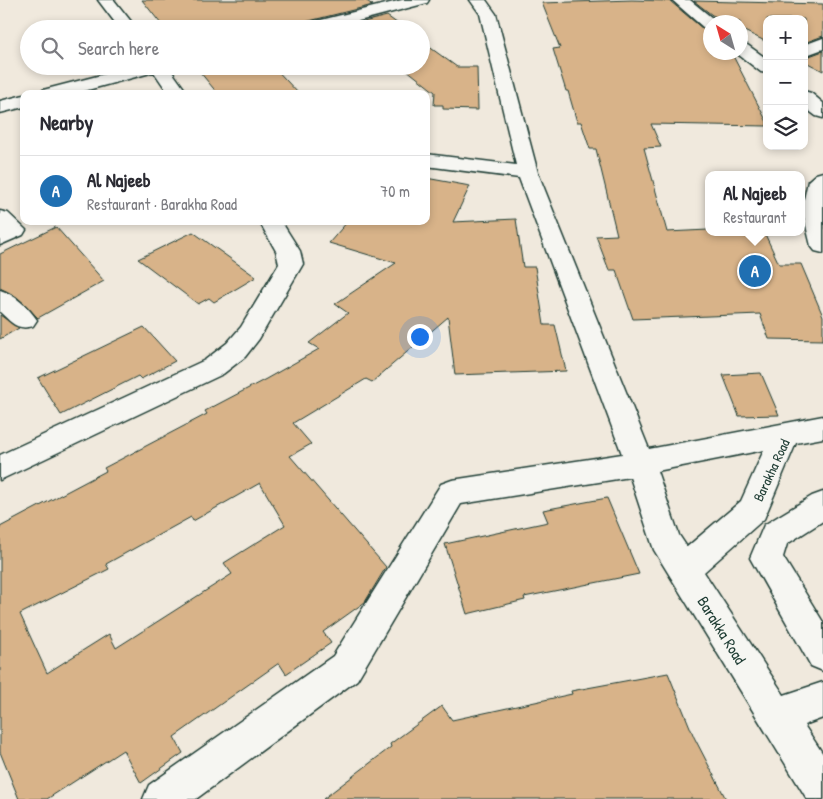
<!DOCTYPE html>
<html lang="en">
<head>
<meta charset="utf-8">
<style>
	body { margin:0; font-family:"Patrick Hand",sans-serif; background:#f7f7f7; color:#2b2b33 }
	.controls { position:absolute; right:15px; top:15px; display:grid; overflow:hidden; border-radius:10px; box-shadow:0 2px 8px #0003 }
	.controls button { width:45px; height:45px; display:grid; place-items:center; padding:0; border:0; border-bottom:1px solid #e1e1e2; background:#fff; color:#2b2b33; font:25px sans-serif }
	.compass { position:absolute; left:703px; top:15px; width:45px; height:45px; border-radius:50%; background:#fff; box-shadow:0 2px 8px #0003; rotate:323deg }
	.you { position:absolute; left:419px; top:336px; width:18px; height:18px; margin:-12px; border:4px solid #fff; border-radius:50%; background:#1a73e8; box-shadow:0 0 0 8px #1a73e833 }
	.badge { display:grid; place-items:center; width:32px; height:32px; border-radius:50%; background:#1f6fb2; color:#fff; font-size:16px; font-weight:700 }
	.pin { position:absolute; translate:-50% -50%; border:2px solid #fff; box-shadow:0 1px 5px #0006 }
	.popup { position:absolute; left:705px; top:171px; width:100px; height:65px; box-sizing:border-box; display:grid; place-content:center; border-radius:10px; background:#fff; filter:drop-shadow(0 1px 4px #0005); font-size:16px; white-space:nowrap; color:#7c7c81 }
	.popup b { font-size:19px; color:#2b2b33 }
	.popup::after { content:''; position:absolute; left:50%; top:100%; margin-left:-10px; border:10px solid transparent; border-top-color:#fff }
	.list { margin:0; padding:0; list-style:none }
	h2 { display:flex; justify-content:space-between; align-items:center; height:65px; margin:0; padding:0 20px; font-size:21px }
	h2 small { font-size:16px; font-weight:400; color:#7c7c81 }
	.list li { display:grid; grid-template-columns:32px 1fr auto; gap:15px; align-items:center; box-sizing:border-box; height:70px; padding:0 20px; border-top:1px solid #e1e1e2 }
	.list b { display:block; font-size:19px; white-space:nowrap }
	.list p { margin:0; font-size:16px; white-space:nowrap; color:#7c7c81 }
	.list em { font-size:16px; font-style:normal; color:#7c7c81 }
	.icon { flex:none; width:28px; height:28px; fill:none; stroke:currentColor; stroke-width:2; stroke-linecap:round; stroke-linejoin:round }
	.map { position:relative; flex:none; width:823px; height:799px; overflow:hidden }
	.search { position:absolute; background:#fff; box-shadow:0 2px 8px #0003; left:20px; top:20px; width:410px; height:55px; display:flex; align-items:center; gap:12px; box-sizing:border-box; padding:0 18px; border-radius:28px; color:#7c7c81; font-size:19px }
	.panel { position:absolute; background:#fff; box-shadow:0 2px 8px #0003; left:20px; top:90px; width:410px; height:135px; border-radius:10px }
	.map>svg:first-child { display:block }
</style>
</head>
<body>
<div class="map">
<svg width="823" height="799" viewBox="0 0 823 799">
	<rect width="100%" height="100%" fill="#f0e9dd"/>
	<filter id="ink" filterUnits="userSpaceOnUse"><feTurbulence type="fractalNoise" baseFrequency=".02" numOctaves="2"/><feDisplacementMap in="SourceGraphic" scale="10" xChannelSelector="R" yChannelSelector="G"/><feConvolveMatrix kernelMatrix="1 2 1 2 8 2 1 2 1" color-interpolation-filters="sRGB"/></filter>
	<g filter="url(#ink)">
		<path fill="#d8b389" stroke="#1f3d34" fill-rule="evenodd" d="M142,0H365L373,5L301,23L297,29H165Z
			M632,0L670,1L703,29L710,31V52H731L767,122V126L651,124L661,147L644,148L667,232L708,230L709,232H764L779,264H801L823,316V340L769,339L760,314L633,319L616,270H609L596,236L617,235L596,149H590L581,122H577L568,91H566L553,49L560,48L542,3Z
			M694,1L823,4V36L804,43V19H767V42L740,29V22H728L712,15Z
			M387,16L405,29H336Z
			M421,41L457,67H477L478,110L443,109V105H434L435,92L402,66H421Z
			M823,51V71L804,61V58Z
			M195,66H273L299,94H218Z
			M426,178L470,186L453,222L516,219L523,267H535L544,325H555L566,371L455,375L448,317L372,382L366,379L293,423L311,444L290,456L386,567L365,602L323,632L331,643L286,674L279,663L174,737L183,753L141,783L123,750L47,799H19L0,752V527L106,471L104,468L207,414L205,411L266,379L319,349L309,343L348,313L335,304L396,263L329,243L348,221H426ZM260,483L285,525L224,563L232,574L116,648L109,634L47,673L20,614L109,569L106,564L191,517L193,521Z
			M56,227L104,281L38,318L17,297L0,288V254Z
			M193,232L256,277L214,302L209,298L198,304L138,259Z
			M0,315L19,328L0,339Z
			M144,327L175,361L141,379L138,376L61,415L38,378Z
			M761,373L779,415L739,416L723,375Z
			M607,498L639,574L524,597L525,600L467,614L445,544L548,522L543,510Z
			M668,673L694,737L726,799H323L391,747L390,744L442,706L452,720L572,694L571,691Z"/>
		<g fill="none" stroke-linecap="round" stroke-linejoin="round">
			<defs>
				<path id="minor" d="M98,0H114L137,29H120Z
					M402,0H429L427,3L328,29H299L301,25Z
					M470,0H486L496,14L538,173L649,449L823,416V438L796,443L764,519L704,572L784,695L823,682V718L804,725L823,754V799H807L654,550L630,477L461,504L357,680L196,799H143L149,785L333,656L441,484L452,480L622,454L519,178L426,166V154L516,165L480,14ZM764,450L741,501L687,547L679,535L657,471Z
					M672,0H690L717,22H710V29L704,28Z
					M823,38V49L804,56V45Z
					M740,43L746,44L767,59V73L761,72L735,52H740Z
					M136,66H168L188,94H169L154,72L73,94H41L43,90Z
					M804,91L811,93L823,103V118L816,116L804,107Z
					M24,95V107L0,113V101Z
					M823,172V253L815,251L811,246L802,209L808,181L816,174Z
					M0,211L8,213L26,230L23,235L0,245Z
					M259,221H281L300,251L303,264L259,339L245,357L223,374L0,480V455L205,360L227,343L241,327L279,264L276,251Z
					M0,290C14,294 29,308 37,320L33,326C17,331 11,322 0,312Z
					M823,492V521L787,544L783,557L823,622V671L811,666L750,558L764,525L812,496Z"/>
			</defs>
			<use href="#minor" stroke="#1f3d34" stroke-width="3"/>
			<use href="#minor" fill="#f6f6f2" fill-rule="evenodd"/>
		</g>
	</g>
	<g text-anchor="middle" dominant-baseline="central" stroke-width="4" stroke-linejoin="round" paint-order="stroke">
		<g font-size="14" fill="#1f3d34" stroke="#f6f6f2">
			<text transform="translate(771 470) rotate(-65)">Barakha Road</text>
		</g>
		<g font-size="16" fill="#1f3d34" stroke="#f6f6f2">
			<text transform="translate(722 630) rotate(58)">Barakka Road</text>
		</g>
	</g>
</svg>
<div class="controls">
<button>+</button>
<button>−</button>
<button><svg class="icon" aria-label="layers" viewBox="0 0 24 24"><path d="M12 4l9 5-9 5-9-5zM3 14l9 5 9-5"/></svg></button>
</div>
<svg class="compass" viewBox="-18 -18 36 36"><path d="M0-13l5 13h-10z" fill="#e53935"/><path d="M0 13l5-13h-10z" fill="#7c7c81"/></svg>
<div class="you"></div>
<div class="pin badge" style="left:755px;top:271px">A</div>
<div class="popup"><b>Al Najeeb</b>Restaurant</div>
<div class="search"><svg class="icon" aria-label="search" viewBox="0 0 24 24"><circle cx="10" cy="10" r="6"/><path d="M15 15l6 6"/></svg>Search here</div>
<section class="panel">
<h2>Nearby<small></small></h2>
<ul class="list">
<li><span class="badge">A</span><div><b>Al Najeeb</b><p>Restaurant · Barakha Road</p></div><em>70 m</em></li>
</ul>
</section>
</div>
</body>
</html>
